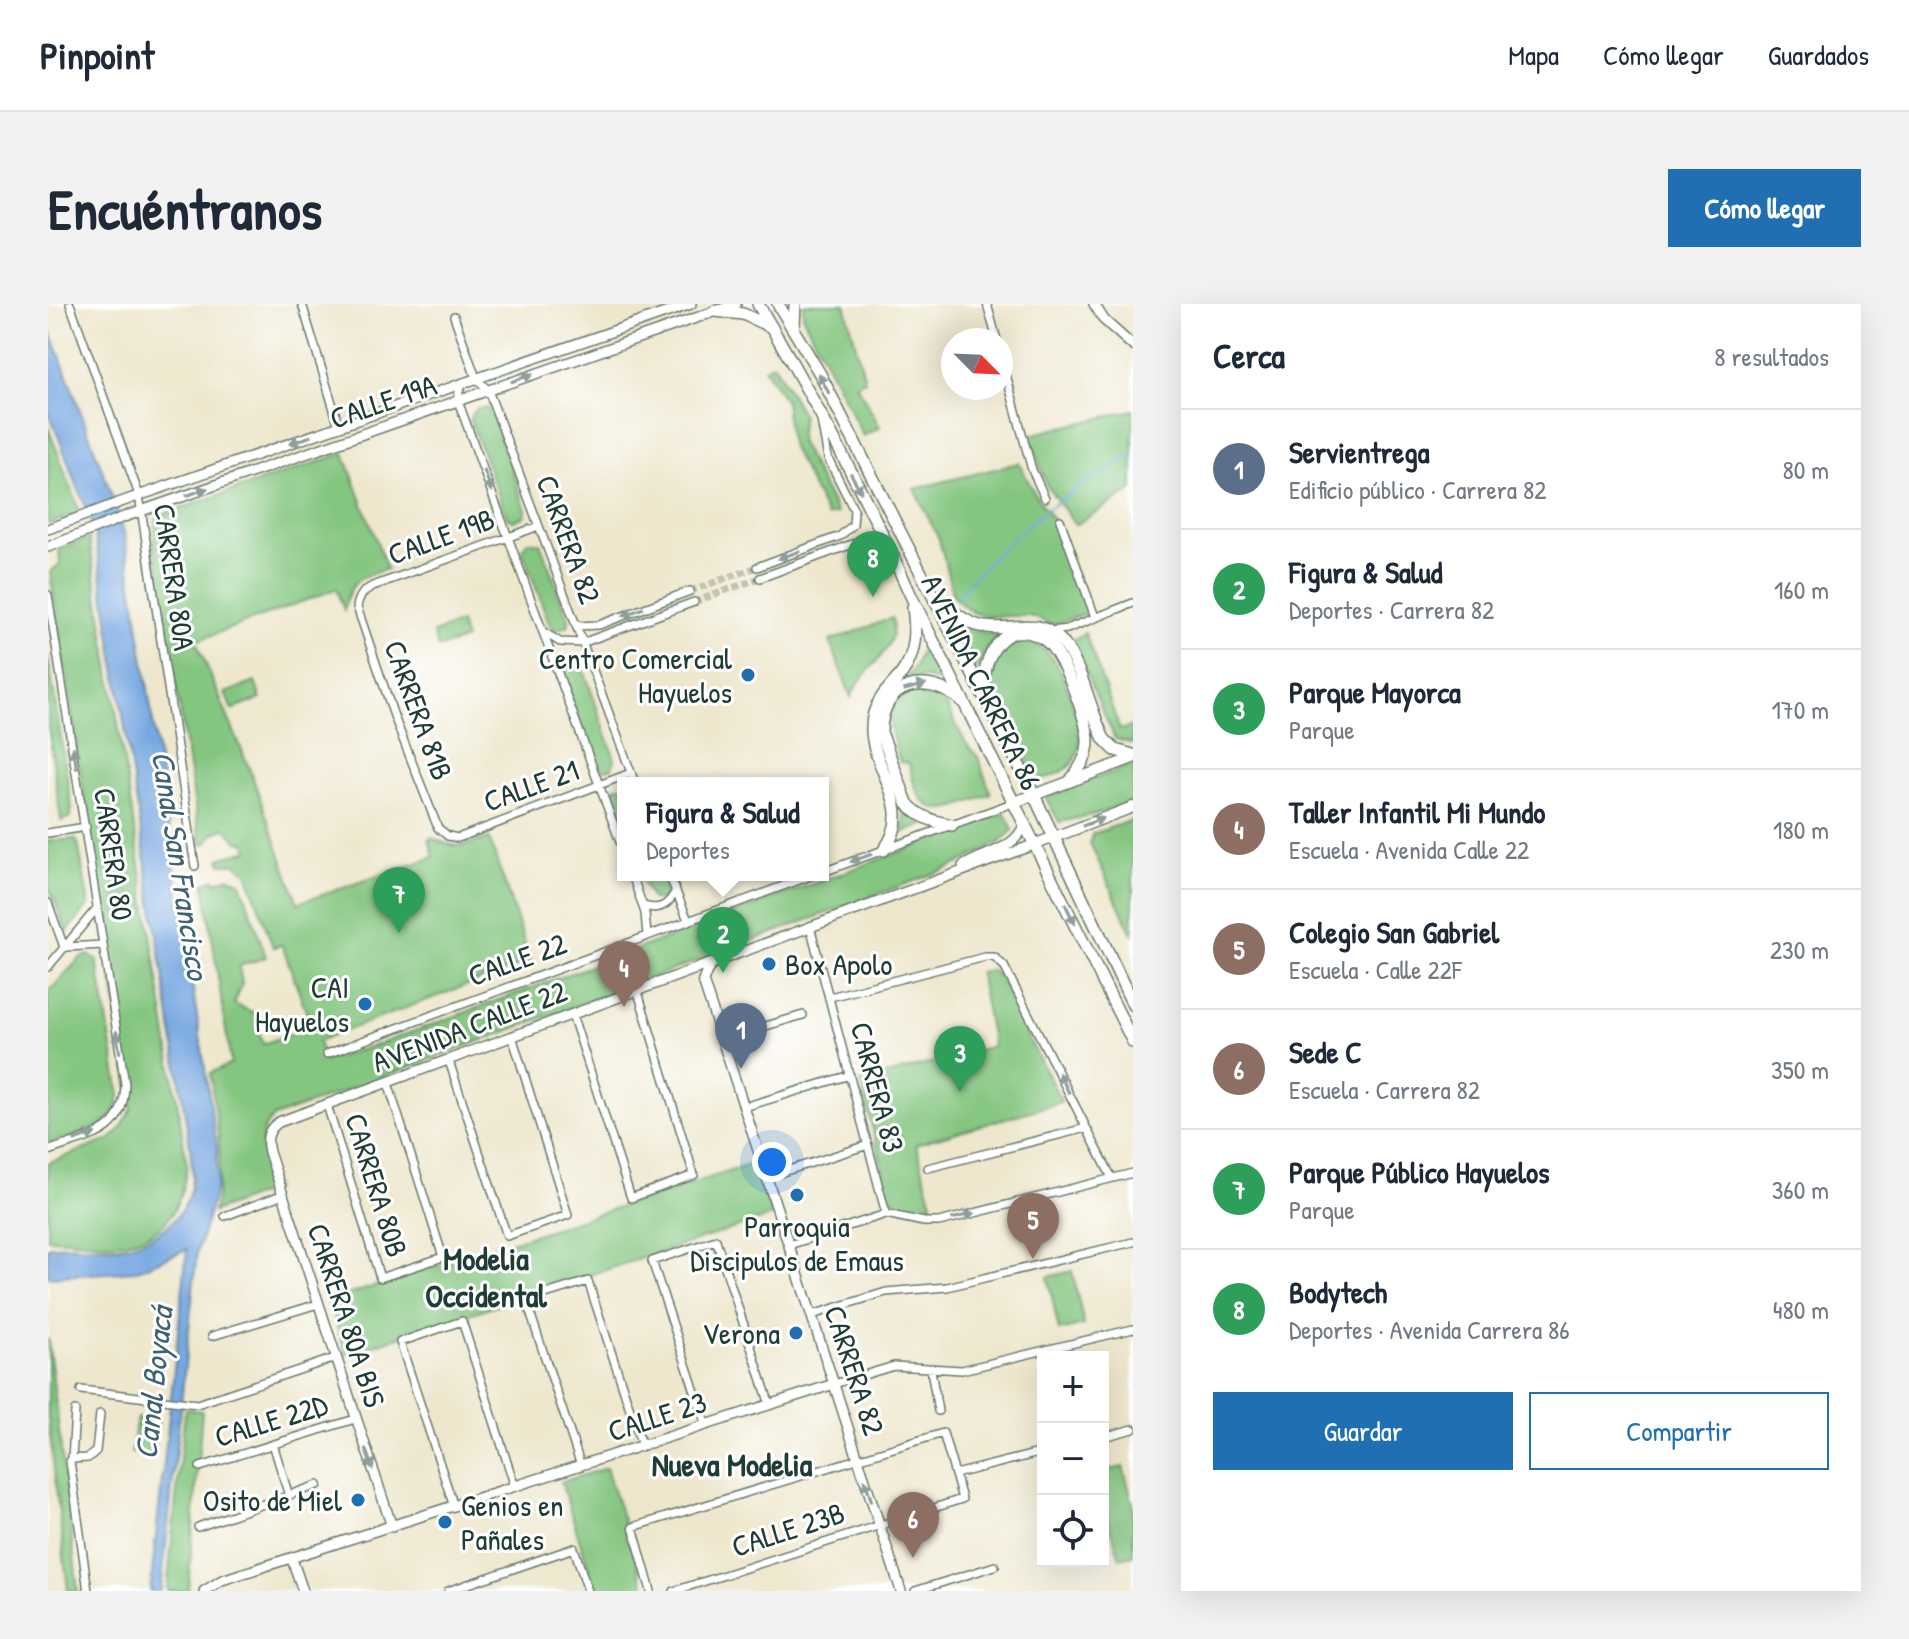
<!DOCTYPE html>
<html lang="es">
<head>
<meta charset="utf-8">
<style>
	body { margin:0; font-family:"Patrick Hand",sans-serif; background:#f2f2f3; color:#1f2937 }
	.controls { position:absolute; right:24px; bottom:24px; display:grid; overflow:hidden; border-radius:0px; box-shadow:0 8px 32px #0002 }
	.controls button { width:72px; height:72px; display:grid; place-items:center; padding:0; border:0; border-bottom:2px solid #e0e1e3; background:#fff; color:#1f2937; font:40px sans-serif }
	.compass { position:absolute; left:893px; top:24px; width:72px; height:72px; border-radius:50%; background:#fff; box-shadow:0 8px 32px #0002; rotate:114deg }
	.you { position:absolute; left:724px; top:858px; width:28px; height:28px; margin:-20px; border:6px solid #fff; border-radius:50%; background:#1a73e8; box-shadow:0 0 0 12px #1a73e833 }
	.badge { display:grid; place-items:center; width:52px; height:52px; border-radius:50%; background:#1f6fb2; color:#fff; font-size:26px; font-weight:700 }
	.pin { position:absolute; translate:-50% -66px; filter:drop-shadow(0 2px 4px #0008) }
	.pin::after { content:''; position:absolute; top:42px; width:28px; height:24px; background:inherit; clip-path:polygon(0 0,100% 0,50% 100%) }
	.popup { position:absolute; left:569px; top:473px; width:212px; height:104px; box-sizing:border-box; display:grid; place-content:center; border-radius:0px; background:#fff; filter:drop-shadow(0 2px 6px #0005); font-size:26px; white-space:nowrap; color:#747a83 }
	.popup b { font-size:30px; color:#1f2937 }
	.popup::after { content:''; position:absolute; left:50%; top:100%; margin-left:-16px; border:16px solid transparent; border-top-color:#fff }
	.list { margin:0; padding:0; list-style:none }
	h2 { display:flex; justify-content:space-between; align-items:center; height:104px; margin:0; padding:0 32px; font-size:34px }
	h2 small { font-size:26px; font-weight:400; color:#747a83 }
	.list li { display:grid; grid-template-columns:52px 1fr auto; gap:24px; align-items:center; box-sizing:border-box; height:120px; padding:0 32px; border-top:2px solid #e0e1e3 }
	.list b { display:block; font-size:30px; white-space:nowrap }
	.list p { margin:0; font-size:26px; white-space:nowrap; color:#747a83 }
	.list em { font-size:26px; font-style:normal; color:#747a83 }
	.actions { display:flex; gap:16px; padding:24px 32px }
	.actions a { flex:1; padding:18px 0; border:2px solid #1f6fb2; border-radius:0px; text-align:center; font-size:28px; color:#1f6fb2 }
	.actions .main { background:#1f6fb2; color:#fff }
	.icon { flex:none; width:44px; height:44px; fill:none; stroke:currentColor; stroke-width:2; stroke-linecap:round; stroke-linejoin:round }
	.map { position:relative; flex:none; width:1085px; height:1287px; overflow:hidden; border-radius:0px }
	header { display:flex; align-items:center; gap:48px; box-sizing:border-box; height:112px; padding:0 40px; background:#fff; border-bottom:2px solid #e0e1e3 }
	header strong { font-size:38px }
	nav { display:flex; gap:44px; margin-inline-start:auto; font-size:28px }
	.intro { display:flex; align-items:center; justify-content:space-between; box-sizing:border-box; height:192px; padding:0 48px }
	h1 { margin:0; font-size:56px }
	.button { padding:20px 36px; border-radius:0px; background:#1f6fb2; color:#fff; font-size:28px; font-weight:700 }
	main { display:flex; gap:48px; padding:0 48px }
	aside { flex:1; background:#fff; border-radius:0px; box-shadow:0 8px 32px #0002 }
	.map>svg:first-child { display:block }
</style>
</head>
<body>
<header>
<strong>Pinpoint</strong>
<nav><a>Mapa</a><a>Cómo llegar</a><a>Guardados</a></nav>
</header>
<div class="intro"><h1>Encuéntranos</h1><a class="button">Cómo llegar</a></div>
<main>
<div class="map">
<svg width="1085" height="1287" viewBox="0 0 1085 1287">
	<rect width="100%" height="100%" fill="#fff"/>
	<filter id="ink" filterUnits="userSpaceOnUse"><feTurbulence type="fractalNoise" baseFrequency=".0125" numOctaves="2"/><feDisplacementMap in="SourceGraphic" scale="16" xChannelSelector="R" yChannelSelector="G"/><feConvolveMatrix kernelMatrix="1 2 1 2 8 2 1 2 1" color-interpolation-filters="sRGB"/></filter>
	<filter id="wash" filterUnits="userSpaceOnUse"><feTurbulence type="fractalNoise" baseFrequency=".006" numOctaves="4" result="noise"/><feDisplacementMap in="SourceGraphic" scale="32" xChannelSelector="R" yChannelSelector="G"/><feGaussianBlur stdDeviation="1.8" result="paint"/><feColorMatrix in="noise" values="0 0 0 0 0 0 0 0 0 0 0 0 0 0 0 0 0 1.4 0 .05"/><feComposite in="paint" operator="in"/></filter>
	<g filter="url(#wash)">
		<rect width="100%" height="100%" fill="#eee7cd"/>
		<path fill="#84c680" stroke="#52825a" stroke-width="2" d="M755,0H797L817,76L808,80L832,123L815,132L755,13Z
			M726,60L754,110L751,137L789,209L779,212L742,140L737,97L716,64Z
			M430,104H438L444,109L478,206L477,212L465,217L459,213L422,116L424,109Z
			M1085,106V186L1027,221L998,180L982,131Z
			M0,123L32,209L1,220L0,218Z
			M296,149L339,265C311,274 302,275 296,306L288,285L148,337L202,466L250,599L386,553L381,535L384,534C409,546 416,542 441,534L483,657L270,737L276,757L334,739L957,509L965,526L950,540L901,564L226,813C202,830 219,862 226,885L165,908C179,860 168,817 162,769L183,760L156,579L167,575L169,578L182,573L193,579L218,653L191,662L194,680L186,700L213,712L209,723L215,740L242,730L254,731L260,718L255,713L259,710L234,641L225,643L199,569L188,560H173L171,555L200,546L197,538H190L177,524L165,530L158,540H153L106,239L108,216L116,210Z
			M971,159L990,196L1009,220L1040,309L1004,321C997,318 989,313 981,312C949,310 930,321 905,292L891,235L866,185Z
			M41,234L139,861C133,905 118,934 70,939C47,941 23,935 0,935V859L61,836L72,826L84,804L2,268L12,260L11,245Z
			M481,237L492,239L521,315L520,322L507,326L502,322L474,245Z
			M844,314C851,349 814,363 803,393L782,337Z
			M412,319L417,335L390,344L385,329Z
			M905,319L939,330H954L936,346L930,366Z
			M1037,329L1072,426L1085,422V440L1067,435L1024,337Z
			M877,333L902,380L875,373L853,380L867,363Z
			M979,337C1007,346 1013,367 1022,392C1036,428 1042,465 994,475L984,468C965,431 903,345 979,337Z
			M0,352L24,505L22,513L13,517L0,422Z
			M522,353L533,358L567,455L564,464L556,466L547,460L512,366L515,359Z
			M207,378L213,395L184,406L177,389Z
			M881,382L882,388L891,391L897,398L917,438L930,453L943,490C894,509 873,520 861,459L852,458C839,418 830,393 881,382Z
			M1085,460V497L1048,510L1011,518L998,494Z
			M569,482H575V526C570,513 558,494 569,482Z
			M853,499L876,521L855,529L856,510Z
			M1085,516V632L1042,539L1044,530Z
			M27,535L30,539L41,601L19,628L0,581V537Z
			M591,571H614L618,591L612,596H604Z
			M41,651L49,656L72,791C67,826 29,830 0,840V689L32,654Z
			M942,666L951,672L980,734L1014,798L868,840L886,907L856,905L841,892L813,778L945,742L931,668Z
			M707,859L724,912L298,1050L281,997Z
			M1024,967L1036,1021L1011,1027L1000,973Z
			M0,1034L30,1287H20L0,1113Z
			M137,1105L154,1107L140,1287H119Z
			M89,1114L110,1117L104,1152L83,1149Z
			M1075,1163L1085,1199V1251L1072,1254L1055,1199V1168Z
			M558,1164L598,1287H548L513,1178Z"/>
		<path fill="#77a7e1" stroke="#4b728a" stroke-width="2" d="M0,20L71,211L77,232L169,845V880L149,949L113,1287H102L139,945L87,967L0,973V943C21,939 41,944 62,943C101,942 141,917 144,874C144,864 143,853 142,843L48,238L44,220L0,106Z"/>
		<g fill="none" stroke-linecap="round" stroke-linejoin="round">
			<path stroke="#77a7e1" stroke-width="2" d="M910,293C957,231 1018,188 1085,151"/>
		</g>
	</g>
	<g filter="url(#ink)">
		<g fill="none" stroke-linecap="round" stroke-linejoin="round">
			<path stroke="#c5c5ae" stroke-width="7" stroke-dasharray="7 3.5" stroke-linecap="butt" d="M642,287L709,263
				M646,298L712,274"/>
			<defs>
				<path id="minor" d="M22,0L91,191L147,562
					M254,0L291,122
					M939,0L949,36
					M406,12L428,74L440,86L587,479
					M953,52L984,166L997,194
					M416,78L411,87L410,97L575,546
					M1012,216L1047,313
					M491,222L325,282C315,287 311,292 309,303L347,415L390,524L400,532L410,534L583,469
					M709,263L792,232L805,221L806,206L780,154L773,116
					M712,274L818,235L839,241
					M0,291L77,780C76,832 42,831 0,847
					M528,322L551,321L642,287
					M1004,327L1019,325L1085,299
					M497,329L512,338L534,339L646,298
					M0,529L38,523
					M775,568L967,498
					M584,571L597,609L599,632
					M621,571L640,616
					M0,599L16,643
					M596,602C611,607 620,602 627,588
					M762,622L838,910
					M18,643L55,641
					M0,663L49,604
					M782,693L937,653H946L956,662L1064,874
					M524,710L583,894L646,871L589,685
					M674,735L755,711
					M279,750L765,571
					M401,757L459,932L520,911L464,732
					M279,801L332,974L395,953L340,779
					M696,803L802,771
					M880,864L1038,824
					M719,873L820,841
					M177,912L236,890
					M741,941L838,910L876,918H891L1085,869
					M764,1011L838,988L899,983L1085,938
					M164,1032L270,1000
					M883,1066L890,1107
					M786,1080L846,1062L914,1066L1085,1025
					M33,1086L149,1100L287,1054
					M658,1121L604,957L668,936L722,1101
					M1055,1133L1085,1125
					M225,1140L241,1192
					M24,1155L27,1107
					M533,1162L478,996L540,977L594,1142
					M152,1163L307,1115
					M907,1170L995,1148
					M406,1203L352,1038L414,1017L467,1183
					M150,1223L270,1181
					M40,1287L22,1157L24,1155L40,1154L48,1147L52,1110
					M400,1287L526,1244L540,1287
					M603,1287L585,1223L895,1129L914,1195L626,1287
					M867,1287L947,1262"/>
				<path id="tertiary" d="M1046,0L1056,16L1085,42
					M0,225L70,199L643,0
					M0,243L76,213L688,0
					M915,562C938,547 967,547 977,519
					M666,658L659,667L655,677L853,1287
					M344,1223L221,848C218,835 219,826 231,818L988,540
					M244,1255L255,1287
					M156,1287L174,1276L786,1080"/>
				<path id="secondary" d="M967,498L1085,454
					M988,540L1085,503"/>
				<path id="primary" d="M710,0C766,95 819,193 864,294L1085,738
					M730,0L772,70L986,491L1085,701
					M667,7L695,10L723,23
					M746,23L747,0
					M886,291C900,303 914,317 932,322C964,330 993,307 1018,343C1036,370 1042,406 1056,435L1067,446L1085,451
					M937,390C931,353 958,309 997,336C1014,347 1041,418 1040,438C1040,453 1031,466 1022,477
					M904,521C887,518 870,513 859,499L833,428C833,378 879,367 915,398
					M836,546C873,497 812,459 826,409C831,392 844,382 854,369C869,349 868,325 865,303"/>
			</defs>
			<use href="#minor" stroke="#67786a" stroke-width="10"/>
			<use href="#tertiary" stroke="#67786a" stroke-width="12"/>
			<use href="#secondary" stroke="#67786a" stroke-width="13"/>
			<use href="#primary" stroke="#67786a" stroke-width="14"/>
			<use href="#minor" stroke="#fff" stroke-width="7"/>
			<use href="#tertiary" stroke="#fff" stroke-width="9"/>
			<use href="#secondary" stroke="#fff" stroke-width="10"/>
			<use href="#primary" stroke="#fff" stroke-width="11"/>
		</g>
		<defs><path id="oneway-solid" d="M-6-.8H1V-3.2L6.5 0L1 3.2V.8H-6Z" transform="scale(2)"/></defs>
		<g fill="#8f9e9a">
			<use href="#oneway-solid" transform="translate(474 74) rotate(-19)"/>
			<use href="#oneway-solid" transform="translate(776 80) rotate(-118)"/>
			<use href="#oneway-solid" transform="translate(252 136) rotate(161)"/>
			<use href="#oneway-solid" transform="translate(440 177) rotate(70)"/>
			<use href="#oneway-solid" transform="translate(808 179) rotate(62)"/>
			<use href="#oneway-solid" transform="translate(149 188) rotate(-19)"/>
			<use href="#oneway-solid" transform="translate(741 251) rotate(160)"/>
			<use href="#oneway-solid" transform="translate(585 308) rotate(159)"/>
			<use href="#oneway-solid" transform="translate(867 383) rotate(-15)"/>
			<use href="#oneway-solid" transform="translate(27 454) rotate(-99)"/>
			<use href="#oneway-solid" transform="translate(1045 518) rotate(-21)"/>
			<use href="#oneway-solid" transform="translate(813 554) rotate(160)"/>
			<use href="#oneway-solid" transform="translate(1022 610) rotate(64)"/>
			<use href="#oneway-solid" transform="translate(70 738) rotate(-99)"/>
			<use href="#oneway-solid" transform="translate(1016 779) rotate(-117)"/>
			<use href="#oneway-solid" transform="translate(37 833) rotate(-21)"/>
			<use href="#oneway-solid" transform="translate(915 912) rotate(-14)"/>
			<use href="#oneway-solid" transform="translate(321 1155) rotate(71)"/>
			<use href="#oneway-solid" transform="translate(820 1186) rotate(-108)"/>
		</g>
	</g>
	<g fill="#1f6fb2" stroke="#fff" stroke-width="3">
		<circle cx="700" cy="371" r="8"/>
		<circle cx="721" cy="660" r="8"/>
		<circle cx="317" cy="700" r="8"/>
		<circle cx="749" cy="891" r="8"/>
		<circle cx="748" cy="1029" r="8"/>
		<circle cx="310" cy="1196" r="8"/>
		<circle cx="397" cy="1218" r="8"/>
	</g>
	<g text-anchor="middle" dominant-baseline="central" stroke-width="6" stroke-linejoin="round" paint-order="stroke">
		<g font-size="30" fill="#1f3d34" stroke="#fff">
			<text transform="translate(335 97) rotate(-19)">CALLE 19A</text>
			<text transform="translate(393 232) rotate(-20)">CALLE 19B</text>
			<text transform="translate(521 235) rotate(70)">CARRERA 82</text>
			<text transform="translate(127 273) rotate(82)">CARRERA 80A</text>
			<text transform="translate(934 378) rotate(64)">AVENIDA CARRERA 86</text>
			<text transform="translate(371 406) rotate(70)">CARRERA 81B</text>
			<text transform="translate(483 481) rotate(-20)">CALLE 21</text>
			<text transform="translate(66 550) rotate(82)">CARRERA 80</text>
			<text transform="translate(469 655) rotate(-20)">CALLE 22</text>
			<text transform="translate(421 722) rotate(-21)">AVENIDA CALLE 22</text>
			<text transform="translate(830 783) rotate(75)">CARRERA 83</text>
			<text transform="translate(329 881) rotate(73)">CARRERA 80B</text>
			<text transform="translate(299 1011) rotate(72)">CARRERA 80A BIS</text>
			<text transform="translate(807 1066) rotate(72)">CARRERA 82</text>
			<text transform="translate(609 1112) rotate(-18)">CALLE 23</text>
			<text transform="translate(223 1116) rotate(-17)">CALLE 22D</text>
			<text transform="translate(740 1225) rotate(-18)">CALLE 23B</text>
		</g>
		<g font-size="30" fill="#1f3d34" stroke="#fff" text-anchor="end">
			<text x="684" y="354">Centro Comercial<tspan x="684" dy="34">Hayuelos</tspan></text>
			<text x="737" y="660" text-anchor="start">Box Apolo</text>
			<text x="301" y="683">CAI<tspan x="301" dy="34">Hayuelos</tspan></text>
			<text x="749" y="922" text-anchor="middle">Parroquia<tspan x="749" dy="34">Discipulos de Emaus</tspan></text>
			<text x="732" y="1029">Verona</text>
			<text x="294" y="1196">Osito de Miel</text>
			<text x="413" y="1201" text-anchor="start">Genios en<tspan x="413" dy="34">Pañales</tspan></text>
		</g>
		<g font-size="32" font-style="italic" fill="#3e6271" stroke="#fff">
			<text transform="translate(133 561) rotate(81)">Canal San Francisco</text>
			<text transform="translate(105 1079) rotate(-84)">Canal Boyacá</text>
		</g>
		<g font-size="32" font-weight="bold" fill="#1f3d34" stroke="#fff">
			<text x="438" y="954">Modelia<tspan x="438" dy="37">Occidental</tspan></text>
			<text x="684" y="1160">Nueva Modelia</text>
		</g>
	</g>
</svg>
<div class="controls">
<button>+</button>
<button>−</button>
<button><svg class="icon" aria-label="locate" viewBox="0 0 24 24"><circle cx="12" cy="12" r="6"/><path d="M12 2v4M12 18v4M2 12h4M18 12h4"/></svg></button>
</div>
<svg class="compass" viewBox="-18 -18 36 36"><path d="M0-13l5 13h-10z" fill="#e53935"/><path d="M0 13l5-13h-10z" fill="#747a83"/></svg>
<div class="you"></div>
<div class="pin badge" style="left:693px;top:765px;background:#5c6f8a">1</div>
<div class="pin badge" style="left:675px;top:669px;background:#2e9e5b">2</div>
<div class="popup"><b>Figura &amp; Salud</b>Deportes</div>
<div class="pin badge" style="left:912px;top:788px;background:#2e9e5b">3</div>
<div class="pin badge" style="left:576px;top:703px;background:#8d6e63">4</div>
<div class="pin badge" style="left:985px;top:955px;background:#8d6e63">5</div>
<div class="pin badge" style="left:865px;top:1254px;background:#8d6e63">6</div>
<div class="pin badge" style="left:351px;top:629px;background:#2e9e5b">7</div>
<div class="pin badge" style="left:825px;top:293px;background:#2e9e5b">8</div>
</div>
<aside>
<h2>Cerca<small>8 resultados</small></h2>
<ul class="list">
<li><span class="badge" style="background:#5c6f8a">1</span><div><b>Servientrega</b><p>Edificio público · Carrera 82</p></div><em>80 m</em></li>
<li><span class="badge" style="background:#2e9e5b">2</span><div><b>Figura &amp; Salud</b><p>Deportes · Carrera 82</p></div><em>160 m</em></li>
<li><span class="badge" style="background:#2e9e5b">3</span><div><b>Parque Mayorca</b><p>Parque</p></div><em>170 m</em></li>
<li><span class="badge" style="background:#8d6e63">4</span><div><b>Taller Infantil Mi Mundo</b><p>Escuela · Avenida Calle 22</p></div><em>180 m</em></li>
<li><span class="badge" style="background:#8d6e63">5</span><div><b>Colegio San Gabriel</b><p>Escuela · Calle 22F</p></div><em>230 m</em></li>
<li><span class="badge" style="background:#8d6e63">6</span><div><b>Sede C</b><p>Escuela · Carrera 82</p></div><em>350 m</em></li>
<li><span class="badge" style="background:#2e9e5b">7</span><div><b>Parque Público Hayuelos</b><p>Parque</p></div><em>360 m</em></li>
<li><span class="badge" style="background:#2e9e5b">8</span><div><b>Bodytech</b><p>Deportes · Avenida Carrera 86</p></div><em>480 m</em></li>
</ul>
<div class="actions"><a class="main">Guardar</a><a>Compartir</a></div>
</aside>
</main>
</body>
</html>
